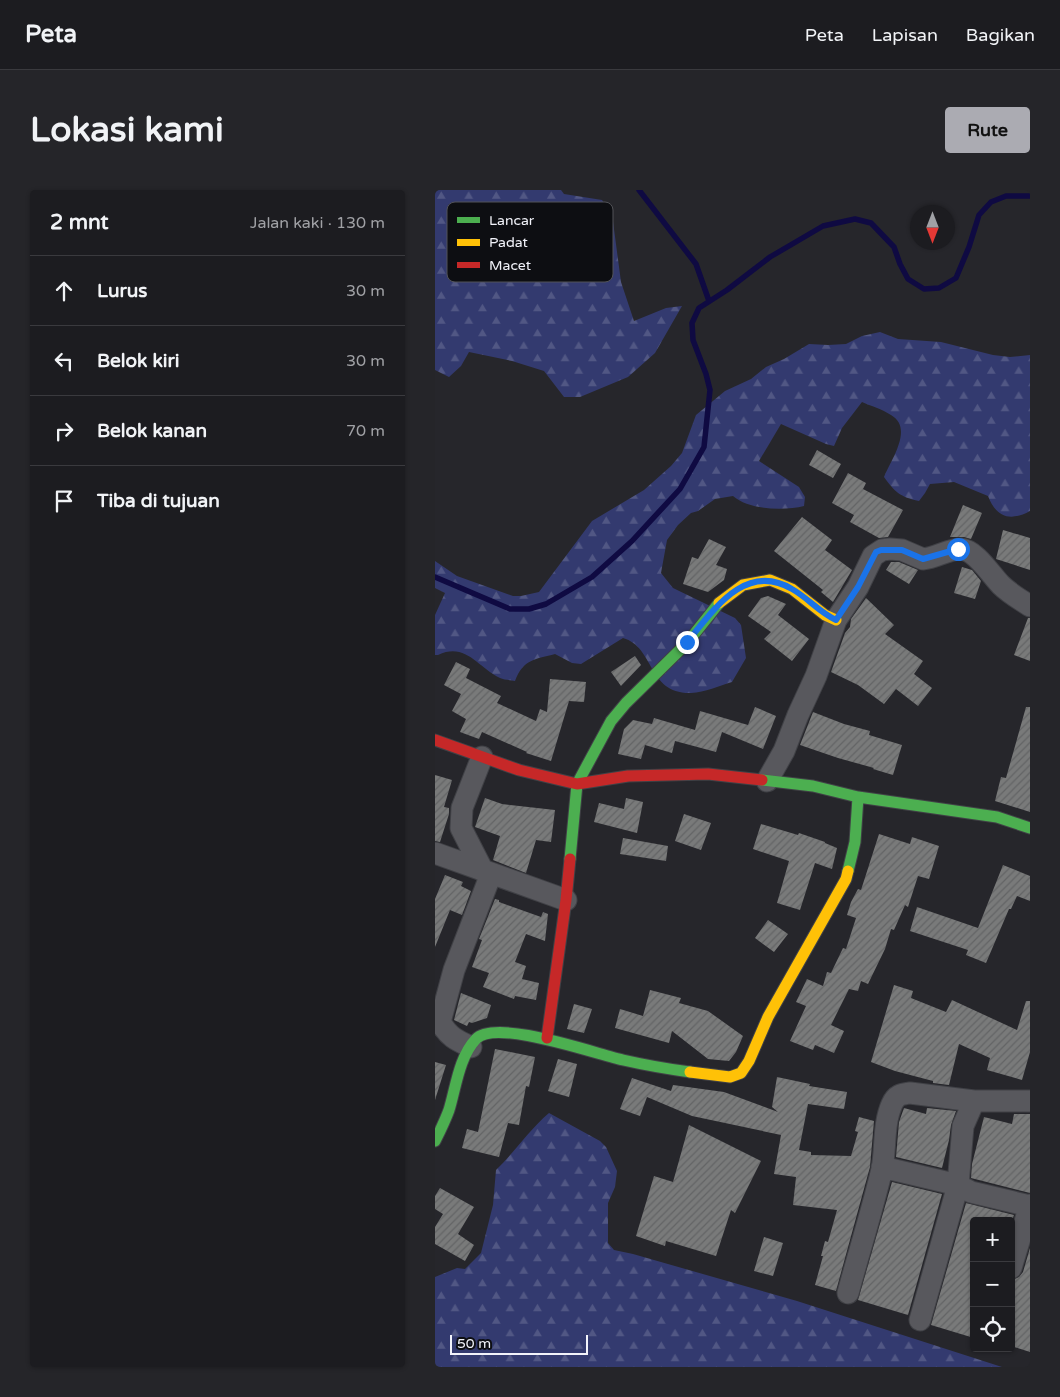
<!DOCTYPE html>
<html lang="id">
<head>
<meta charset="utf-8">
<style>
	body { margin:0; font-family:"Varela Round",sans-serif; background:#252529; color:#f1f3f6 }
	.controls { position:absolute; right:15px; bottom:15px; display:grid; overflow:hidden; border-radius:5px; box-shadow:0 1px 4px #0004 }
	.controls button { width:45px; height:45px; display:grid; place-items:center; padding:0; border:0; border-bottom:1px solid #3a3a3e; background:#1c1c20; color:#f1f3f6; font:25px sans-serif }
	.compass { position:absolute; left:475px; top:15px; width:45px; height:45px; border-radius:50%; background:#1c1c20; box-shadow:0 1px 4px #0004; rotate:180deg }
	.scale { position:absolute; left:15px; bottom:12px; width:138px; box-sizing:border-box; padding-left:5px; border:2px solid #f2f3fa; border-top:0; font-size:14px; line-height:18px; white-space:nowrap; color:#f2f3fa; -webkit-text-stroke:4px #0d0e12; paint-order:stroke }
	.stop { position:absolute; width:15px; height:15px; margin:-11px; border:4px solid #1a73e8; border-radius:50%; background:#fff }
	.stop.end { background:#1a73e8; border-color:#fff; box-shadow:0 1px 5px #0008 }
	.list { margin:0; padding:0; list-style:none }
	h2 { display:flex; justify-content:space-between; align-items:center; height:65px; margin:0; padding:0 20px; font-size:21px }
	h2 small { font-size:16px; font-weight:400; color:#a0a1a5 }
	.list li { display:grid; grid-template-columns:32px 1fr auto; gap:15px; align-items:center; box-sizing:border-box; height:70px; padding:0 20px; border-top:1px solid #3a3a3e }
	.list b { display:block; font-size:19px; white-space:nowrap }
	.list em { font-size:16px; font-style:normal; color:#a0a1a5 }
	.icon { flex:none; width:28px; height:28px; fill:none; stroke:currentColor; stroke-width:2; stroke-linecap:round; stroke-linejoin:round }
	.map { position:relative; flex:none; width:595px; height:1177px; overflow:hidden; border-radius:5px }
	header { display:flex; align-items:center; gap:30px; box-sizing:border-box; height:70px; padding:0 25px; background:#1c1c20; border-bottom:1px solid #3a3a3e }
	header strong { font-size:24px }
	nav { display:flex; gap:28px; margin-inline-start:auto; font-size:18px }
	.intro { display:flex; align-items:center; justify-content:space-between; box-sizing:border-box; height:120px; padding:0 30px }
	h1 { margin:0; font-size:35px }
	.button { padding:12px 22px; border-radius:5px; background:#ababb2; color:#111; font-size:18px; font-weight:700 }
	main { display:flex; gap:30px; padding:0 30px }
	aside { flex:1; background:#1c1c20; border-radius:5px; box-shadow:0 1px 4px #0004 }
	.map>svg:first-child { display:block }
</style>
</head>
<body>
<header>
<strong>Peta</strong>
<nav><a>Peta</a><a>Lapisan</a><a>Bagikan</a></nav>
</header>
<div class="intro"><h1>Lokasi kami</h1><a class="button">Rute</a></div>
<main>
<aside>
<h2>2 mnt<small>Jalan kaki · 130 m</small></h2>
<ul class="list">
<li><svg class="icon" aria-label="ahead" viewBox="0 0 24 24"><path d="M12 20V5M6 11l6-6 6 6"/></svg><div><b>Lurus</b></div><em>30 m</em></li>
<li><svg class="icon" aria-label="left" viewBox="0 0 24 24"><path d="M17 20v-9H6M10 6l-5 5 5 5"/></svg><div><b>Belok kiri</b></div><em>30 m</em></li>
<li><svg class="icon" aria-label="right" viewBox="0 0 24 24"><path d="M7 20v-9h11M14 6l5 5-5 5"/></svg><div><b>Belok kanan</b></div><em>70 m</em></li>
<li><svg class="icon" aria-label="arrive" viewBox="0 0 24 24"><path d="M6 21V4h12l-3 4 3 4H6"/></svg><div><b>Tiba di tujuan</b></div></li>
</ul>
</aside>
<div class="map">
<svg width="595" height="1177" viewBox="0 0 595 1177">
	<defs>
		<pattern id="forest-firs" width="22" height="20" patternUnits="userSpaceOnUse" patternTransform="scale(1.25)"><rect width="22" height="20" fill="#333a6f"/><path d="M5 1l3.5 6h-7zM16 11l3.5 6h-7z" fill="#515784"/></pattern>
		<pattern id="building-hatch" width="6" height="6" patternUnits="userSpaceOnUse" patternTransform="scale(1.25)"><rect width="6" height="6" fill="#797a7a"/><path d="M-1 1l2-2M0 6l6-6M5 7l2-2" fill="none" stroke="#636465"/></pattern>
	</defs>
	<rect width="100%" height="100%" fill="#26262b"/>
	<path fill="url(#forest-firs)" d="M0,0H126L129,4L167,10L177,24L186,92L199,131L231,118L247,116L220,163L193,187L145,207H129L109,181L77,171L34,162L26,176L14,187L0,180Z
		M445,142L463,149L506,152L558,165L575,167L595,165V321C575,332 561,327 553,306L519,292L495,294L490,303L484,311C465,307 460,302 449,287C456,270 479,238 456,225C447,219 436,216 427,212L407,238L399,256L391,254L346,234L324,271L364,297L370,307L369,316C349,321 314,320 298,306L280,309L263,321L256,323L243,335L232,350L226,383L238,398L300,428L306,435L311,468L297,492C284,496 270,502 256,503C212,504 220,457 188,448L146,474L137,473L120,464C101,469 88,469 80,491C76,490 69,490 65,488C42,477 31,452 3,465H0V425L10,403L0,398V371L22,386L78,406H86L104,402L157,331L209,300L236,276L247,263L261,225L290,201L316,189L331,177L349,169L374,154L393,155L411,154L427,146Z
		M114,923L165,951L171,957L182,981L180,997L173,1013V1053L179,1060L198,1064L362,1111L567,1177H0V1087L22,1078L30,1079L46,1063L58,1015L61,980C80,962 94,940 114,923Z"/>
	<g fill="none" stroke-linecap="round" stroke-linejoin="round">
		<path stroke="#0f0a42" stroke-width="5.5" d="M204,0L261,74L274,111
			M0,387L75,419H94L111,414L157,387L197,351L245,299L269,257L275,200L271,184L258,150L257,133L264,118L292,100L335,67L388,36L420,29L436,33L459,57L465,74L473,89L489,99L504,98L521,88L534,57L544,25L556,12L571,6H595"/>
	</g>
	<path fill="url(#building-hatch)" d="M382,260L406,274L398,288L374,275Z
		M413,283L431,293L428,299L468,320L453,347L444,348L415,332L419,325L397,313Z
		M528,315L547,323L536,349L529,347H515Z
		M367,327L397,350L390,360L417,380L398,412L386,402L388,400L339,361Z
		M568,340L595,348V380L561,369Z
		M274,349L291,357L281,375L292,379L289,390L273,402L248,394L257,367L263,369Z
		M456,372H464L483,380L474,394L451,380Z
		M527,377L537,380L546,391L540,409L519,403Z
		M333,406L351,414L343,425L374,449L357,471L329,449L336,442L313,426L326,408Z
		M431,408L459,435L450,444L488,471L479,484L497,498L483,516L461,499L449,514L423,495L396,482L410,443L415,437L416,429Z
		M593,428H595V471L579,465Z
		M200,466L206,475L186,496L176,482Z
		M21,472L35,479L31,488L66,506L62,513L101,531L105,519L112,522L115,489L151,492L149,512L134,511L116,571L91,563L92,562L47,542L44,549L25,542L31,529L17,521L26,504L9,495Z
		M320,517L341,526L328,559L287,542L281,562L240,551L237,563L210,555L206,569L183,564L189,539L198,530L217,534L219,528L260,540L265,521L313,535Z
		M591,517H595V622L560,611L566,587L571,588Z
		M378,522L409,534L435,541L434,545L467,555L458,585L438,579L439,578L403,568L365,555Z
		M0,585L17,590L9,617L14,618V624L5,652L0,651Z
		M50,608L67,614L120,620L116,652L101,650L91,683L58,670L65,646L40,637Z
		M191,608L208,612L202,643L159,632L164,613L189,619Z
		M249,624L276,633L266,660L240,651Z
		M326,634L363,645L364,643L390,652V653L402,658L397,679L380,673L365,720L342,713L354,671L318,659Z
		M444,644L475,654L477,647L504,656L494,689L483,686L473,717L470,715L459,740L456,739L450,759L433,794L426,791L423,801L414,799L396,835L409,841L399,863L380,855L378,860L355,851L371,816L361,812L372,789L388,796L392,782L396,783L408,758L411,759L421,728L412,725L416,712L423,699L426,700Z
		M188,648L233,656L231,671L185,664Z
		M568,675L595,686V711L582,706L576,719H574L551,773L531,765L533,760L475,741L482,717L543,738Z
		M10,685L28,692L26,696L36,701L27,725L15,720L0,757V709Z
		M60,709L64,710V712L106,727L108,722L113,724L110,751L91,744L80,772L91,776L87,789L104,793L101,810L80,806L79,809L48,797L54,783L37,777L47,750L44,749Z
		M333,730L353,744L339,762L320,748Z
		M459,795L478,801L476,808L511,822L517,810L582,840L591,811H595V862L587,890L552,880L555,868L524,854L514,895L498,893V891L460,881L436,872Z
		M215,800L246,808L244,813L273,821L308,846L301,862L294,871L273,869L237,841L234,853L180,838L185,819L208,826Z
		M26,803L56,815L52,828L37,833L34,832L32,836L19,830Z
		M139,814L157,819L149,843L132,839Z
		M60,859L100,867L94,897L91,896L84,935L73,933L64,967L27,958L32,939L43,942Z
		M123,869L142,874L134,907L113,901Z
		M0,872L11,875L0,910Z
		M342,887L375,894L374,896L412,902L409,919L373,914L364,960L376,962V965L416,966L423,942L420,941L424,927L439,931L435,977L401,1101L380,1095L388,1066H386L390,1051L393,1052L402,1020L358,1015L361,987L339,984L346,945L257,926L212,907L205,926L185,919L197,888L236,901L238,895L289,902L343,922L337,917Z
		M469,918L491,924L492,918L521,921L516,935L514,950L507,978L461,967L464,932Z
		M579,924H595V1003L536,988L537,974L549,927L577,934Z
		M254,935L326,971L300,1023L296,1020L281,1066L231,1051L230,1056L201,1046L219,986L238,992Z
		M457,992L507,1004L473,1125L423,1110Z
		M5,998L39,1017L23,1044L39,1055L30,1071L0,1054V1037L8,1024L0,1019V1006Z
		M531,1013L579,1025L576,1034V1031H539V1148L496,1135Z
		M329,1047L348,1053L338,1086L319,1081Z
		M595,1058V1162L576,1156V1090L584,1087L588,1082Z"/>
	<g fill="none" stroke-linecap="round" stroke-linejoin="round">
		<defs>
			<path id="street" d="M47,567L27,618L26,638L48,681
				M332,591L349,561L363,525L381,486L401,430L423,397L438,366L447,360L455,359L467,360L488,369C501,368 513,359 526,359C541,360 556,385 566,395C574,403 586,410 595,416
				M0,663L131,710
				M36,857C21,850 14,847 5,832L19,780L56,684
				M447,977L523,995L536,1002L595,1016
				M576,1078L595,1015
				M413,1103C424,1062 437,1021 447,979C451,958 448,934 457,914C461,905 466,904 475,903L539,911H595
				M485,1130L523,995L528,936L539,911"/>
			<path id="fast" d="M327,590L378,596L423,607L562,627L595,638
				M135,669L142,594L176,531L191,513L252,453L284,413
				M413,681L420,652L423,607
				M0,951C5,941 10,931 14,920C21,897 24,867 41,849C61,828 161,864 188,870C210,875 233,879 255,882"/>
			<path id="slow" d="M284,413L308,395L335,390L357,399L390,425L401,430
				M255,882L295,887L306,883L314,871L333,827L411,689L413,681"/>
			<path id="jam" d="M0,550L84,580L142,594L193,586L273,584L327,590
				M112,848L131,710L135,669"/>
		</defs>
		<use href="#street" stroke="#404146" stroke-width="23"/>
		<use href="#fast" stroke="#404146" stroke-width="13"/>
		<use href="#slow" stroke="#404146" stroke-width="13"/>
		<use href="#jam" stroke="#404146" stroke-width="13"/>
		<use href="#street" stroke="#58585d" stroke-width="21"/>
		<use href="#fast" stroke="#4caf50" stroke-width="11"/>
		<use href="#slow" stroke="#ffc107" stroke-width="11"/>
		<use href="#jam" stroke="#c62828" stroke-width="11"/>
	</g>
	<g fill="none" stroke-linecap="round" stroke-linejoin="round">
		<path stroke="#1a73e8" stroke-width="6" d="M252,452C278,421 310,371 357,399C373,408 384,422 401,430L423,397L441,362L446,360H467L488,369L523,359"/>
	</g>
	<rect x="12" y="12" width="166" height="80" rx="8" fill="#0d0e12" stroke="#525358" stroke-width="1"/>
	<rect x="22" y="27" width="23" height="6" fill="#4caf50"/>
	<rect x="22" y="49" width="23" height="7" fill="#ffc107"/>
	<rect x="22" y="72" width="23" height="6" fill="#c62828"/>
	<g font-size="14" fill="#f2f3fa">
		<text x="54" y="35">Lancar</text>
		<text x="54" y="57">Padat</text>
		<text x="54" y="80">Macet</text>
	</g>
</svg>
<div class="controls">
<button>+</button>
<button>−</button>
<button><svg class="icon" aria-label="locate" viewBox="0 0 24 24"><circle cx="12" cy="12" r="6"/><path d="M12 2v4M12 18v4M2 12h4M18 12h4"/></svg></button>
</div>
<svg class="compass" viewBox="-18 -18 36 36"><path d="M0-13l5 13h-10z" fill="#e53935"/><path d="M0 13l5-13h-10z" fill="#a0a1a5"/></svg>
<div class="scale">50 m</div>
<div class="stop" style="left:523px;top:359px"></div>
<div class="stop end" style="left:252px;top:452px"></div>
</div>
</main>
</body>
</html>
